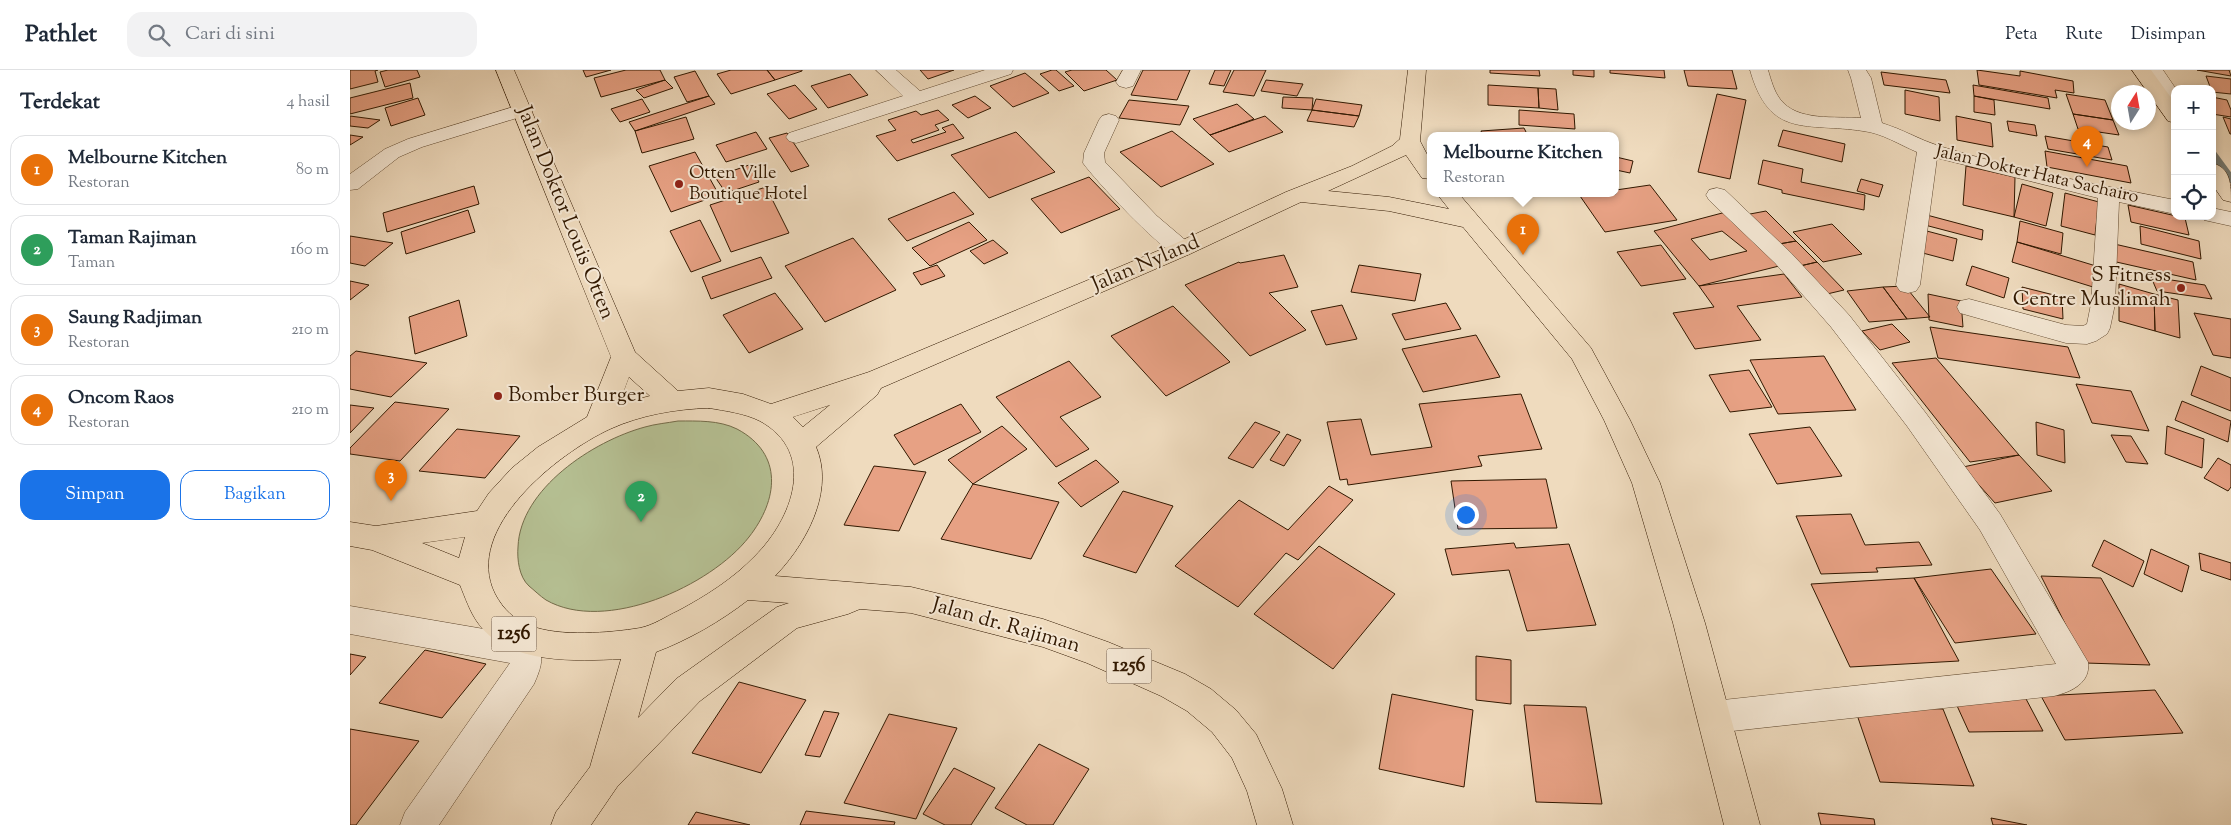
<!DOCTYPE html>
<html lang="id">
<head>
<meta charset="utf-8">
<style>
	body { margin:0; font-family:"Sorts Mill Goudy",serif; background:#f2f2f3; color:#1f2937 }
	.controls { position:absolute; right:15px; top:15px; display:grid; overflow:hidden; border-radius:10px; box-shadow:0 2px 8px #0003 }
	.controls button { width:45px; height:45px; display:grid; place-items:center; padding:0; border:0; border-bottom:1px solid #e0e1e3; background:#fff; color:#1f2937; font:25px sans-serif }
	.compass { position:absolute; left:1761px; top:15px; width:45px; height:45px; border-radius:50%; background:#fff; box-shadow:0 2px 8px #0003; rotate:11deg }
	.you { position:absolute; left:1115px; top:444px; width:18px; height:18px; margin:-12px; border:4px solid #fff; border-radius:50%; background:#1a73e8; box-shadow:0 0 0 8px #1a73e833 }
	.badge { display:grid; place-items:center; width:32px; height:32px; border-radius:50%; background:#1a73e8; color:#fff; font-size:16px; font-weight:700 }
	.pin { position:absolute; translate:-50% -41px; filter:drop-shadow(0 1px 2px #0008) }
	.pin::after { content:''; position:absolute; top:26px; width:18px; height:15px; background:inherit; clip-path:polygon(0 0,100% 0,50% 100%) }
	.popup { position:absolute; left:1077px; top:62px; width:192px; height:65px; box-sizing:border-box; display:grid; place-content:center; border-radius:10px; background:#fff; filter:drop-shadow(0 1px 4px #0005); font-size:16px; white-space:nowrap; color:#747a83 }
	.popup b { font-size:19px; color:#1f2937 }
	.popup::after { content:''; position:absolute; left:50%; top:100%; margin-left:-10px; border:10px solid transparent; border-top-color:#fff }
	.list { margin:0; padding:0; list-style:none }
	h2 { display:flex; justify-content:space-between; align-items:center; height:65px; margin:0; padding:0 20px; font-size:21px }
	h2 small { font-size:16px; font-weight:400; color:#747a83 }
	.list li { display:grid; grid-template-columns:32px 1fr auto; gap:15px; align-items:center; box-sizing:border-box; height:70px; margin:0 10px 10px; padding:0 10px; border:1px solid #e0e1e3; border-radius:15px }
	.list b { display:block; font-size:19px; white-space:nowrap }
	.list p { margin:0; font-size:16px; white-space:nowrap; color:#747a83 }
	.list em { font-size:16px; font-style:normal; color:#747a83 }
	.actions { display:flex; gap:10px; padding:15px 20px }
	.actions a { flex:1; padding:11px 0; border:1px solid #1a73e8; border-radius:15px; text-align:center; font-size:18px; color:#1a73e8 }
	.actions .main { background:#1a73e8; color:#fff }
	.icon { flex:none; width:28px; height:28px; fill:none; stroke:currentColor; stroke-width:2; stroke-linecap:round; stroke-linejoin:round }
	.map { position:relative; flex:none; width:1881px; height:755px; overflow:hidden }
	header { display:flex; align-items:center; gap:30px; box-sizing:border-box; height:70px; padding:0 25px; background:#fff; border-bottom:1px solid #e0e1e3 }
	header strong { font-size:24px }
	nav { display:flex; gap:28px; margin-inline-start:auto; font-size:18px }
	.search { width:350px; height:45px; background:#f2f2f3; display:flex; align-items:center; gap:12px; box-sizing:border-box; padding:0 18px; border-radius:15px; color:#747a83; font-size:19px }
	main { display:flex }
	aside { flex:1; background:#fff }
	.map>svg:first-child { display:block }
</style>
</head>
<body>
<header>
<strong>Pathlet</strong>
<div class="search"><svg class="icon" aria-label="search" viewBox="0 0 24 24"><circle cx="10" cy="10" r="6"/><path d="M15 15l6 6"/></svg>Cari di sini</div>
<nav><a>Peta</a><a>Rute</a><a>Disimpan</a></nav>
</header>
<main>
<aside>
<h2>Terdekat<small>4 hasil</small></h2>
<ul class="list">
<li><span class="badge" style="background:#e8710a">1</span><div><b>Melbourne Kitchen</b><p>Restoran</p></div><em>80 m</em></li>
<li><span class="badge" style="background:#2e9e5b">2</span><div><b>Taman Rajiman</b><p>Taman</p></div><em>160 m</em></li>
<li><span class="badge" style="background:#e8710a">3</span><div><b>Saung Radjiman</b><p>Restoran</p></div><em>210 m</em></li>
<li><span class="badge" style="background:#e8710a">4</span><div><b>Oncom Raos</b><p>Restoran</p></div><em>210 m</em></li>
</ul>
<div class="actions"><a class="main">Simpan</a><a>Bagikan</a></div>
</aside>
<div class="map">
<svg width="1881" height="755" viewBox="0 0 1881 755">
	<rect width="100%" height="100%" fill="#efdbbe"/>
	<filter id="stains"><feTurbulence type="fractalNoise" baseFrequency=".004" numOctaves="4"/><feColorMatrix values="0 0 0 0 .2 0 0 0 0 .09 0 0 0 0 .02 0 0 0 .5 -.17"/></filter>
	<radialGradient id="worn" r=".72"><stop offset=".6" stop-color="#630" stop-opacity="0"/><stop offset="1" stop-color="#630" stop-opacity=".3"/></radialGradient>
	<path fill="#b6c194" stroke="#746c4a" d="M328,351C347,351 369,350 387,359C434,384 428,430 399,467C361,516 255,564 196,530C190,526 184,520 179,516C169,507 167,489 168,477C170,419 243,371 295,357C305,354 317,353 328,351Z"/>
	<g fill="none" stroke-linecap="round" stroke-linejoin="round">
		<path stroke="#727871" stroke-width="8" d="M1862,83L1881,109"/>
	</g>
	<path fill="#e7a184" stroke="#311800" fill-rule="evenodd" d="M0,0H28L25,1L28,12L0,19Z
		M38,0H67L70,7L35,17L30,2Z
		M233,0H261L236,7Z
		M276,0H310L315,10L251,27L244,8Z
		M381,0H417L425,10L381,24L367,4Z
		M417,0H452V1L425,10Z
		M570,0H604L578,9Z
		M702,0H706L724,16L709,21L690,4Z
		M722,0H756L767,10L734,21L715,2Z
		M793,0H840L827,30L781,25Z
		M865,0H881L874,16L859,14Z
		M884,0H916L904,26L873,22Z
		M1140,0H1189L1190,6L1140,3Z
		M1223,0H1244V7L1223,5Z
		M1260,0H1314L1315,8L1260,3Z
		M1334,0H1382L1387,19L1338,16Z
		M1627,0L1670,6V1L1723,11L1724,23L1705,20L1707,28L1629,15Z
		M1847,0H1879L1881,6Z
		M345,1L359,26L337,32L324,7Z
		M1531,2L1596,10L1600,23L1534,15Z
		M675,3L699,23L663,37L640,16Z
		M500,4L518,25L478,38L461,16Z
		M1856,6L1881,9V24L1862,22Z
		M315,10L323,18L294,28L286,20Z
		M916,10L953,14L947,26L911,21Z
		M60,13L63,28L0,44V28Z
		M445,15L467,39L439,49L417,24Z
		M1138,15L1188,18L1189,38L1138,35Z
		M1623,15L1698,28L1700,39L1624,26Z
		M1188,18L1206,19L1208,40L1189,38Z
		M1555,20L1589,27L1590,51L1555,44Z
		M1367,24L1396,30L1380,109L1348,102Z
		M1716,24L1755,30L1763,50L1723,44Z
		M359,26L365,34L285,61L279,52Z
		M625,26L641,38L618,48L602,35Z
		M1624,26L1644,30L1645,45L1624,42Z
		M933,27L963,28L962,40L932,38Z
		M1862,27L1877,30L1881,40V47L1862,44Z
		M68,28L75,45L41,56L35,38Z
		M292,29L300,42L270,52L261,39Z
		M966,29L1012,35L1009,46L962,40Z
		M779,30L839,36L830,55L769,48Z
		M887,34L904,49L860,65L843,49Z
		M588,40L599,50L585,55L589,60L561,70L563,73L596,62L592,58L603,54L614,68L547,91L526,66L546,60L538,50L566,41L571,45Z
		M962,40L1009,46L1004,57L957,51Z
		M1169,40L1224,44L1225,59L1169,55Z
		M1723,44L1763,50L1769,65L1728,59Z
		M0,46L30,50L18,58L0,56Z
		M915,46L933,62L879,82L860,65Z
		M1606,46L1641,53L1643,77L1607,70Z
		M336,47L344,69L292,83L285,61Z
		M1873,47L1881,49V64H1880Z
		M1657,51L1685,55L1687,66L1659,61Z
		M1174,58L1178,66H1133L1131,61Z
		M1433,60L1495,74L1492,92L1428,76Z
		M822,61L864,94L811,117L770,82Z
		M406,62L417,79L376,92L366,75Z
		M666,62L705,102L639,128L601,85Z
		M437,63L459,96L441,102L419,68Z
		M0,65L13,67L0,75Z
		M1695,66L1758,77L1762,90L1698,79Z
		M1695,81L1777,96L1781,113L1697,97Z
		M345,82L369,125L321,142L299,96Z
		M1266,87L1283,91L1280,103L1266,100Z
		M1413,90L1453,99L1451,112L1515,125L1514,140L1432,123V120L1408,114Z
		M399,95L409,112L376,123L365,107Z
		M1616,96L1665,107L1664,147L1613,135Z
		M739,107L770,139L711,163L681,129Z
		M1511,109L1533,115L1529,127L1507,121Z
		M1672,114L1703,123L1696,156L1664,147Z
		M1300,115L1327,150L1255,162L1230,126L1266,124V120Z
		M124,116L129,134L37,162L33,143Z
		M416,117L439,163L381,182L360,135Z
		M604,122L624,144L557,171L538,149Z
		M1715,123L1749,132L1745,165L1711,156Z
		M1778,135L1835,148L1839,165L1781,152Z
		M118,140L125,162L56,184L51,162Z
		M1416,141L1446,171L1429,174L1400,144Z
		M1376,142L1429,196L1349,216L1304,161ZM1372,161L1397,181L1360,190L1341,169Z
		M1573,144L1633,160L1632,170L1571,154Z
		M350,150L371,191L341,202L320,161Z
		M1670,151L1713,163L1711,184L1667,172Z
		M619,152L637,170L580,196L562,178Z
		M1482,154L1512,184L1473,192L1443,162Z
		M1790,156L1849,171L1851,189L1791,174Z
		M1573,160L1607,169L1603,191L1569,182Z
		M0,166L43,173L15,196L0,193Z
		M503,168L546,220L475,252L435,196Z
		M643,170L658,183L634,194L620,181Z
		M1446,171L1467,192L1450,196L1429,174Z
		M1667,172L1746,196L1743,217L1662,192Z
		M1760,173L1843,192L1846,210L1762,191Z
		M1311,175L1336,209L1291,216L1267,182Z
		M934,185L948,217L919,223L956,260L900,286L835,215L889,192L890,193Z
		M411,187L422,208L361,229L352,207Z
		M1467,192L1494,220L1477,224L1450,196Z
		M587,195L595,206L571,215L563,203Z
		M1009,195L1071,204L1065,231L1001,222Z
		M1622,196L1659,208L1654,228L1616,215Z
		M1434,204L1452,227L1387,236L1411,270L1345,279L1323,243L1364,237L1349,216Z
		M1801,207L1855,215L1862,229L1807,221Z
		M0,211L19,215L0,230Z
		M1769,214L1804,224L1805,261L1769,251Z
		M1555,216L1580,247L1557,249L1533,217Z
		M1533,217L1557,249L1519,252L1497,221Z
		M1672,217L1712,227L1713,249L1673,239Z
		M425,223L453,259L399,283L373,245Z
		M1578,224L1611,231L1613,257L1579,250Z
		M1804,224L1828,230L1830,268L1805,261Z
		M109,230L117,266L65,284L59,247Z
		M1096,233L1111,259L1055,270L1042,244Z
		M992,235L1007,269L976,275L961,241Z
		M823,236L880,292L816,326L761,266Z
		M1844,243L1881,249V288L1863,285Z
		M1542,254L1560,272L1530,280L1512,261Z
		M1580,257L1718,277L1730,308L1588,288Z
		M1126,265L1150,307L1073,322L1052,279Z
		M6,281L77,293L41,327L0,319V286Z
		M1474,286L1506,340L1428,344L1400,290Z
		M1586,288L1669,385L1620,392L1542,293Z
		M719,291L751,327L710,347L739,379L706,397L646,327Z
		M1851,296L1881,308V341L1841,325Z
		M1399,300L1422,337L1380,342L1359,305Z
		M1726,314L1781,321L1799,361L1742,353Z
		M1171,324L1192,379L1128,386L1132,396L998,415L997,409L990,410L977,352L1011,349L1021,385L1082,377L1069,334Z
		M1832,331L1881,351L1878,372L1825,350Z
		M45,332L99,339L50,391L0,384V378Z
		M611,334L631,362L564,395L544,365Z
		M0,335L24,338L0,363Z
		M905,352L930,362L903,398L878,388Z
		M1686,352L1714,360L1715,393L1687,385Z
		M652,356L677,379L623,414L598,390Z
		M1817,356L1854,369L1852,398L1815,384Z
		M1460,357L1492,406L1427,414L1399,364Z
		M107,359L170,366L135,408L69,401Z
		M937,364L951,370L934,396L920,390Z
		M1761,365L1781,366L1798,394L1776,392Z
		M1669,385L1702,421L1645,433L1613,397Z
		M1868,388L1881,395V417L1878,421L1854,408Z
		M746,390L769,412L731,437L708,413Z
		M524,396L576,402L549,461L494,455Z
		M1196,409L1207,458L1108,459L1101,411Z
		M623,414L709,432L681,489L591,469Z
		M979,416L1003,430L948,490L936,483L888,537L825,496L889,430L938,460Z
		M773,421L823,436L786,503L733,486Z
		M1501,444L1515,475L1569,472L1582,495L1526,498L1528,502L1471,504L1446,446Z
		M1754,470L1794,491L1783,517L1742,496Z
		M1164,473L1166,478L1219,474L1246,555L1177,561L1159,500L1102,505L1095,479Z
		M969,476L1045,524L983,599L904,544Z
		M1801,479L1839,496L1832,522L1794,504Z
		M1849,483L1881,493V510L1851,500Z
		M1641,499L1686,564L1605,573L1564,508Z
		M1691,506L1751,508L1800,595L1735,593Z
		M1564,508L1609,591L1500,597L1461,514Z
		M75,580L136,594L92,648L29,633Z
		M0,584L16,587L0,605Z
		M1126,586L1161,590V634L1126,630Z
		M389,612L456,630L411,703L342,683Z
		M1805,620L1833,663L1715,670L1691,626Z
		M1042,624L1123,640L1114,717L1029,699Z
		M1603,627H1675L1693,661L1619,662Z
		M1174,635L1236,637L1252,734L1186,732Z
		M1504,636L1593,639L1624,716L1530,712Z
		M474,641L489,643L470,687L455,685Z
		M539,644L607,658L566,749L494,733Z
		M0,659L69,671L6,755H0Z
		M689,674L739,699L703,755H677L645,738Z
		M604,698L645,718L621,755H595L573,744Z
		M456,741L545,752L544,755H450Z
		M346,742L400,755H338Z
		M1468,743L1524,749L1525,755H1471Z
		M1641,748L1677,755H1643Z"/>
	<g fill="none" stroke-linecap="round" stroke-linejoin="round">
		<defs>
			<path id="minor" d="M526,0H546L570,21L635,0H663L661,4L453,71L446,73L439,71L436,67L439,63L553,26Z
				M773,0H791L783,16L776,18L769,16L766,12Z
				M1400,0H1418C1421,10 1424,21 1430,29C1447,52 1486,46 1511,48L1501,8L1498,0H1516L1521,8L1532,53C1552,59 1570,70 1589,76C1666,100 1746,114 1825,130V144L1769,132L1765,234L1760,258L1757,264L1746,271L1737,274L1716,273L1610,243L1607,237L1610,231L1619,229L1716,255L1733,256L1737,254L1741,234L1748,128L1587,88L1570,215L1566,221L1558,223L1550,221L1546,215L1567,82C1550,75 1532,63 1513,61C1456,52 1420,70 1400,0Z
				M1794,0H1813L1826,19L1825,37L1818,35Z
				M173,34L180,36L183,40L180,44L72,77L49,87L8,119L0,120V104L35,79L58,69Z
				M759,44L766,46L769,50L754,83L755,92L807,146L840,174L843,179L840,184C835,186 830,187 825,184C807,176 746,111 733,93L734,83L749,50L752,46Z
				M1367,118L1375,120L1441,183L1499,245L1575,342L1650,444L1738,592C1741,613 1721,622 1704,626L1364,663L1352,658L1347,647L1352,636L1364,631L1706,594L1630,460L1557,356L1481,257L1425,193L1359,130L1356,125L1359,120Z
				M1862,138L1881,142V156L1854,150L1852,146H1862Z
				M0,536L163,564C194,575 197,585 184,614L89,755H50L55,742L160,593L0,564Z"/>
			<path id="major" d="M146,0H164L285,282L328,321L359,318L393,324L421,334L519,302L824,174L936,122L1002,96L1042,76L1050,69L1058,0H1076L1070,71L1080,90V109L1072,108L1056,85L978,121L1039,127L1099,139L1087,124H1109L1241,278L1280,350L1310,413L1355,553L1410,755H1374L1323,553L1282,413L1254,350L1222,289L1113,157L1039,141L951,132L840,184L531,318L527,325L466,377C485,421 456,474 425,506L561,517L693,549L758,572L835,604L861,619L886,640L906,664L932,719L943,755H907L897,721L882,688L862,662L837,641L811,626L737,593L693,577L561,543L510,539L498,544L447,558L350,631L267,717L241,755H201L206,742L240,697L271,589C227,591 157,595 128,553C120,542 115,527 110,515L22,480L0,476V452L26,456L127,441L139,423L162,398L188,377L237,347L261,287ZM279,307L300,326L269,334ZM480,335L453,357L443,347ZM359,338C376,341 394,343 410,351C468,383 442,449 405,486C383,509 356,526 328,541C315,547 304,555 290,558C259,563 210,567 181,556C165,551 153,539 145,524C112,459 208,383 260,359C291,345 325,339 359,338ZM115,467L109,488L72,473ZM398,530L439,533L427,537L326,609L288,648L306,582C338,570 371,551 398,530Z
				M1782,0H1801L1825,33V53L1818,51Z
				M1862,93C1881,98 1881,115 1881,132L1873,130L1862,114Z"/>
		</defs>
		<use href="#minor" stroke="#604930" stroke-width="1"/>
		<use href="#major" stroke="#311800" stroke-width="1"/>
		<use href="#minor" fill="#f5e8d5" fill-rule="evenodd"/>
		<use href="#major" fill="#efdbbe" fill-rule="evenodd"/>
	</g>
	<g fill="#8f2418" stroke="#f5e8d5" stroke-width="2">
		<circle cx="329" cy="114" r="5"/>
		<circle cx="1831" cy="218" r="5"/>
		<circle cx="148" cy="326" r="5"/>
	</g>
	<g text-anchor="middle" dominant-baseline="central" stroke-width="4" stroke-linejoin="round" paint-order="stroke">
		<g font-size="18" fill="#311800" stroke="#f5e8d5" text-anchor="start">
			<text x="339" y="104">Otten Ville<tspan x="339" dy="21">Boutique Hotel</tspan></text>
		</g>
		<g font-size="18" fill="#311800" stroke="#f5e8d5">
			<text transform="translate(1687 105) rotate(13)">Jalan Dokter Hata Sachairo</text>
		</g>
		<g fill="#f5e8d5" stroke="#6c5640" stroke-width="1">
			<rect x="141.5" y="546.5" width="45" height="35" rx="4"/>
			<rect x="756.5" y="578.5" width="45" height="35" rx="4"/>
		</g>
		<g font-size="20" font-weight="bold" fill="#311800">
			<text x="164" y="564">1256</text>
			<text x="779" y="596">1256</text>
		</g>
		<g font-size="21" fill="#311800" stroke="#f5e8d5">
			<text transform="translate(215 143) rotate(68)">Jalan Doktor Louis Otten</text>
			<text transform="translate(796 194) rotate(-23)">Jalan Nyland</text>
			<text transform="translate(656 556) rotate(16)">Jalan dr. Rajiman</text>
		</g>
		<g font-size="21" fill="#311800" stroke="#f5e8d5" text-anchor="end">
			<text x="1821" y="206">S Fitness<tspan x="1821" dy="24">Centre Muslimah</tspan></text>
			<text x="158" y="326" text-anchor="start">Bomber Burger</text>
		</g>
	</g>
	<rect width="100%" height="100%" filter="url(#stains)"/>
	<rect width="100%" height="100%" fill="url(#worn)"/>
</svg>
<div class="controls">
<button>+</button>
<button>−</button>
<button><svg class="icon" aria-label="locate" viewBox="0 0 24 24"><circle cx="12" cy="12" r="6"/><path d="M12 2v4M12 18v4M2 12h4M18 12h4"/></svg></button>
</div>
<svg class="compass" viewBox="-18 -18 36 36"><path d="M0-13l5 13h-10z" fill="#e53935"/><path d="M0 13l5-13h-10z" fill="#747a83"/></svg>
<div class="you"></div>
<div class="pin badge" style="left:1173px;top:185px;background:#e8710a">1</div>
<div class="popup"><b>Melbourne Kitchen</b>Restoran</div>
<div class="pin badge" style="left:291px;top:452px;background:#2e9e5b">2</div>
<div class="pin badge" style="left:41px;top:431px;background:#e8710a">3</div>
<div class="pin badge" style="left:1737px;top:97px;background:#e8710a">4</div>
</div>
</main>
</body>
</html>
